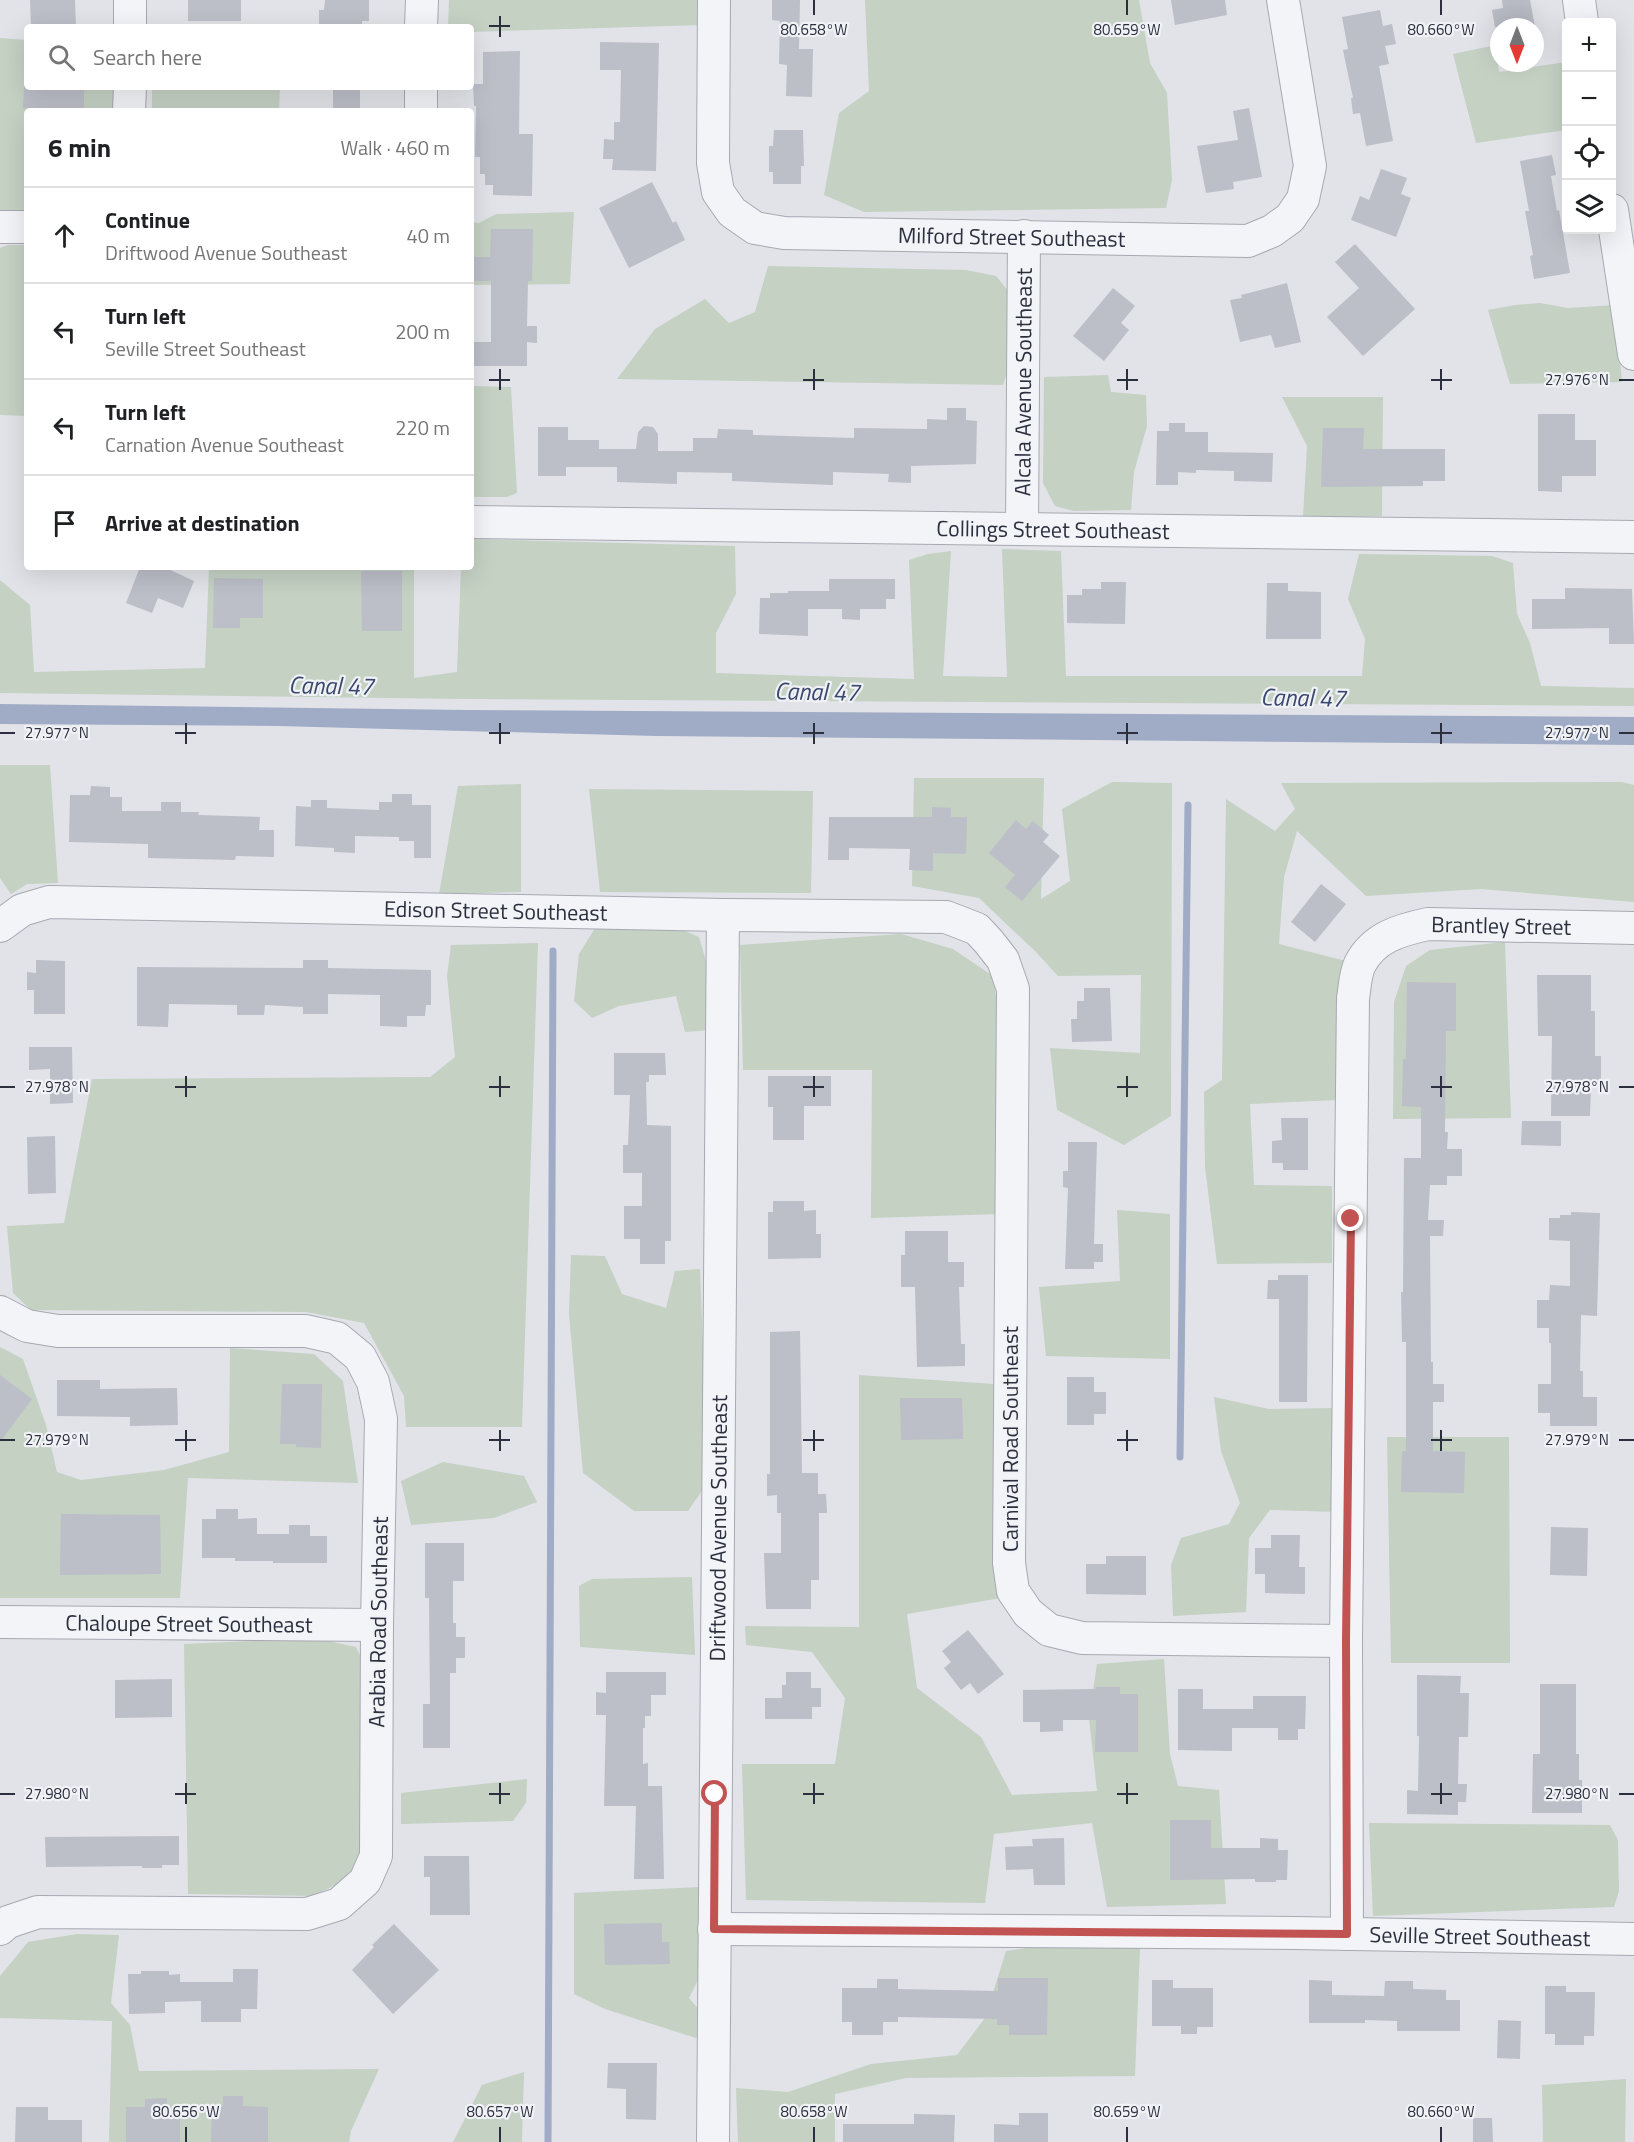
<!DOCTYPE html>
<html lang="en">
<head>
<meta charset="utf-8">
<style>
	body { margin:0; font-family:"Titillium Web",sans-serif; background:#f6f6f6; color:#202124 }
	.controls { position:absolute; right:18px; top:18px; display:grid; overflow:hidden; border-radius:6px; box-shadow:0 6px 24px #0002 }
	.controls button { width:54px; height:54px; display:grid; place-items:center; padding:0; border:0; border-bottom:2px solid #e0e0e0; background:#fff; color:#202124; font:30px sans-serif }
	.compass { position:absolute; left:1490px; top:18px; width:54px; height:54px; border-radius:50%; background:#fff; box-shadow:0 6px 24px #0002; rotate:180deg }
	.stop { position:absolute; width:18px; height:18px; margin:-14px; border:4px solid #c15452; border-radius:50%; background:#fff }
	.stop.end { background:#c15452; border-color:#fff; box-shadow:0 2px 6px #0008 }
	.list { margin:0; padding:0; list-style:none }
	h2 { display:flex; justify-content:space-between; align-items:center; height:78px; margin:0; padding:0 24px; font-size:26px }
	h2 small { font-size:20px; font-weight:400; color:#757577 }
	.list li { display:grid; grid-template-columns:39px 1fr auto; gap:18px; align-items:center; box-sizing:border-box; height:96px; padding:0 24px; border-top:2px solid #e0e0e0 }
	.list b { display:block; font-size:22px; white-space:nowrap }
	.list p { margin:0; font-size:20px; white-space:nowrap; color:#757577 }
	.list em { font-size:20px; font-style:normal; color:#757577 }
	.icon { flex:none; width:33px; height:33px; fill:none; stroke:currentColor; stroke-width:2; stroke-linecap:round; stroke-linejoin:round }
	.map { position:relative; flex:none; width:1634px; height:2142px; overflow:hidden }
	.search { position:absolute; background:#fff; box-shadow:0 6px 24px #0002; left:24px; top:24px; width:450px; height:66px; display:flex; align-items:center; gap:15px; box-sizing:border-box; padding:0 21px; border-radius:6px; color:#757577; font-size:22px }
	.panel { position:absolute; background:#fff; box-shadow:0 6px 24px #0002; left:24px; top:108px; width:450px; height:462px; border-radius:6px }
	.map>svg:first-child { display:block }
</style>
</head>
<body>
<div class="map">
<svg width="1634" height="2142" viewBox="0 0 1634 2142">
	<rect width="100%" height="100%" fill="#e1e3e8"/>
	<path fill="#c4d1c3" d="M449,0H701V25L471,32V27H448Z
		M865,0H1139L1150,63L1167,93L1172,180L1166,208L864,212L824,195L839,113L869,91Z
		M0,38L27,40V87H117L116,111H27V214L0,216Z
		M1496,45L1499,72L1566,62V130L1476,143L1453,54Z
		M152,87H280L279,111H152Z
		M574,212L570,284L471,285V222L479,223L496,214Z
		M8,245H27V416L0,415V248Z
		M768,266L966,270L996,276L1009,292L1010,363L1003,385L617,379L655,329L705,299L729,323L755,312Z
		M1540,303L1568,308L1615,305L1622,382L1510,384L1488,310L1515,305Z
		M1108,375L1111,392L1146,395L1147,426L1134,472L1131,510L1074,511L1055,506L1043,483L1044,377Z
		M471,386L511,387L517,493L507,497H471Z
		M1282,397H1383L1382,516L1303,518L1307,446Z
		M471,539L735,546L736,594L716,633V673L914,679L909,560L928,554L951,551L943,676L1007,677L1002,549L1061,551L1066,676H1362L1365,639L1348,599L1359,554L1492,556L1513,563L1517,614L1530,643L1541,686L1634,688V706L467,699L0,693V580L30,605L34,672L205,668L209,567H414V678L457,672L461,567H471Z
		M0,765H50L58,883L27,884L11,894L0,878Z
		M914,778H1044L1041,899L1070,881L1062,809L1112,782L1172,783L1171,1116L1124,1145L1057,1110L1050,1048L1140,1053L1141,975L1058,976L1036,952L979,898L912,886Z
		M1622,782L1634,785V902L1481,889L1366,896L1297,831L1284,877L1279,944L1346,961L1336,1100L1250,1104L1254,1185L1332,1186V1263L1217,1264L1205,1167L1204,1092L1222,1080L1226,799L1275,831L1295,809L1281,783Z
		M521,784V892L439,894L458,786Z
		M589,789L813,791L811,893L600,892Z
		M667,923L699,937L708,968L711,1030L685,1032L676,996L619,1006L592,1018L574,1001L579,954L597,925Z
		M901,934L953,949L993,976L1000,1025L999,1214L871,1218L872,1070H743L740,945Z
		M1505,942L1511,1118L1393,1119L1394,1002L1406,966L1430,950Z
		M538,943L522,1427H406L404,1396L364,1323L306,1312L31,1310L13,1293L7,1226L64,1223L92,1079L430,1077L455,1057L447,976L451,945Z
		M1117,1210L1170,1214V1359L1046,1356L1039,1287L1120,1281Z
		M571,1255L605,1256L622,1294L666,1308L675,1271L700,1269L708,1482L688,1511H634L583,1473L569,1314Z
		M0,1347L23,1359L46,1425L57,1472L81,1480L164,1470L229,1452L230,1348L314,1354L343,1381L358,1483L188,1478L180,1598H0Z
		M859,1375L994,1384L1001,1598L907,1614L917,1688L981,1737L1012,1795L1097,1791L1089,1718L1097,1664L1164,1659L1170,1754L1178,1786L1219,1790L1226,1904L1107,1907L1092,1823L994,1834L985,1903L746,1900L742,1764H835L845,1698L812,1652L746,1645L745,1626L859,1627Z
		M1214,1397L1269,1409L1338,1408L1340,1512L1270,1510L1249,1538L1246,1612L1173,1616L1171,1565L1181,1538L1229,1524L1240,1503L1221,1451Z
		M1387,1437H1509L1510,1663H1391Z
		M443,1462L524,1476L537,1502L494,1518L411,1525L401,1481Z
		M692,1577L695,1655L580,1647L579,1586L592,1579Z
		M314,1638L356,1647L364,1664L365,1853L346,1880L312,1896L188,1894L184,1644Z
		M527,1779L526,1803L513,1821L401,1824V1793Z
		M1369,1823L1610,1825L1618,1840L1619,1891L1614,1907L1373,1916Z
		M699,1887V1978L689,1998L706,2018L696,2038L605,2009L574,1994V1893Z
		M77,1934L119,1935L111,2003L130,2025L139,2071L379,2069L351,2131L349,2142H109L112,2021L0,2018V1976L28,1942Z
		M1140,1947L1135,2076L906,2078L835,2094V2142H738L736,2088L788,2092L871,2064L957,2055L985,2018L1006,1951L1026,1948Z
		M524,2072L522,2142H453L482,2085Z
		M1626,2079L1625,2142H1543L1542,2085Z"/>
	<path fill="#a0abc5" d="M0,704L466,710L1634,717V745L656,736L278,726L0,724Z"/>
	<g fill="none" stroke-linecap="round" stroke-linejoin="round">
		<path stroke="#a0abc5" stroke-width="7" d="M1180,1457L1188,805
			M548,2142L553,951"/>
	</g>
	<path fill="#bcbec8" d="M30,0H75L76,27H31Z
		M188,0H241V21H188Z
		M325,0H369V21H362V27H319V10H324Z
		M772,0H800L799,49H813L812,97L786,96L787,65L779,64L780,21L772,20Z
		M1171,0H1225L1227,15L1175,25Z
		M1502,0H1530L1535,27H1495L1492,10L1503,8Z
		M1380,10L1383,26L1392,24L1396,44L1385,46L1389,64L1379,66L1393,141L1366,146L1360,113L1353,114L1351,98H1353L1343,50L1348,49L1342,17Z
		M600,42L659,43L656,171L612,170L613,159H603L604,139L614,140V122H620L621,70H600Z
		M520,51L519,134H533L532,196L493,195V185H485V174H480V157H475L476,106H474L473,84H483V52Z
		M24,87H84V109L23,108Z
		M333,87H360V111H333Z
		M1249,108L1262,177L1233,182L1234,189L1206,193L1197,146L1238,140L1233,111Z
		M774,130H803L804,166H801V184H773V172H769V146H773Z
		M1552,155L1556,175L1551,176L1557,211L1559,210L1570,273L1534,279L1530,256L1533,255L1525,211H1529L1520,161Z
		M1381,169L1407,178L1401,194L1411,198L1396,237L1351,220L1360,196L1369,200Z
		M652,182L673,223L676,221L685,240L629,268L599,208Z
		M491,229H533L532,281H528L527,326H537V343L527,342V366H473V342H491V281H471V257H490Z
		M1355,244L1415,309L1363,356L1327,317L1359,288L1335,262Z
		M1287,283L1301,342L1275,348L1271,335L1240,342L1230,300L1242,298L1241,295Z
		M1113,288L1135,306L1121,323L1129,330L1104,361L1073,336Z
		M947,408H966V420L977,421L976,464L911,466V483L888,482L889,474L833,472V485L732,481V473L677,472V484L617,482V467H566V476H538V427H568V440H599V449H636L638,432L644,426L653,427L658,434V451H693V438H717L718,429L753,430V435L854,438V428L927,429V419L947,420Z
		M1538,414H1575V440H1596V476H1562V492L1538,491Z
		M1169,423H1185V432H1208V452L1273,453L1272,482L1234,481V471L1196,470V473L1178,472V485H1156L1157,431H1169Z
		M1323,428H1364L1363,449H1445V481H1423V486L1321,487Z
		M140,567H164L194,581L183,608L158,598L152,613L126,603Z
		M361,571H402V631H362Z
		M214,578L263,579V618H240V628H213Z
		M829,579H895V599H886V609H860V620L842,619V609H808V636L759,634L760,598H770V593H788V591H829Z
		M1101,582H1126L1125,624L1067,623V595H1082V589H1101Z
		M1267,583H1288V591L1321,592V639H1266Z
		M1565,588L1632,589L1634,644H1609V628L1532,629V599H1565Z
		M91,786L110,787V797H122V811H161V802H181V812H199L198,815L260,817L259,830H274V857L236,856L235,860L148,858V844L69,842L70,795H90Z
		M392,794H412V805H431V858H414V841H399V837L355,836V853L334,852V848L295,846L296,806L311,807V800H327V808L379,810V802H392Z
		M932,807L951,808V817H967L966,854L933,853V871L909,870L910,849L849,848V860H828L829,817H932Z
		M1016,820L1026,829L1033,821L1049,835L1043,842L1060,856L1022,901L1005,887L1015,875L989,853Z
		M1321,884L1346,904L1315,942L1291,922Z
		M36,960L65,961V1014H34V990H27V972L36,973Z
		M303,960H328V968L431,970V1005H426L425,1016H407V1027L380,1026V995L328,994V1014H303V1007L265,1005L264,1015H237V1005L169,1004L168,1027L137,1026V967L303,968Z
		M1537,975H1591V1011H1595V1056H1601V1085H1591L1590,1116H1551L1552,1036H1538Z
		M1407,982L1456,983V1031H1446L1445,1132H1448L1447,1149H1462V1176H1447V1185H1430L1428,1220H1444L1443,1236H1430L1431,1362H1433V1384H1444V1402H1433V1451L1465,1452L1464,1493L1401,1492L1402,1451H1406V1342H1402L1401,1292H1403L1404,1158H1421V1107L1402,1106L1403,1059H1406Z
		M1084,988H1110L1112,1041L1072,1042L1071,1019H1077V1001H1084Z
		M29,1047H72L73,1103L50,1104V1069L29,1070Z
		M614,1053H665L666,1075H649V1082H646L647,1125L671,1126V1241H665V1264H640V1239H624V1206H642V1173H623V1145H628L630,1095H614Z
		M768,1076H831V1106H804V1140H773V1107H768Z
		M1281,1118H1308V1170H1283V1163H1272V1141L1282,1140Z
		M1522,1121H1561V1146L1521,1145Z
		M55,1136L56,1193L28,1194L27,1137Z
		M1068,1142H1097L1094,1244H1103V1262H1094V1269H1065L1068,1188L1063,1187V1171H1068Z
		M773,1201H804V1211L816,1210V1234H821V1258L768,1259V1212H773Z
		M1571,1212L1600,1213L1597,1316L1581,1315L1580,1371H1583V1397H1597V1426H1550V1413H1538V1384H1551V1343H1549V1328H1537V1300H1549L1550,1285L1570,1286V1241L1549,1240V1218H1560V1215H1571Z
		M905,1231H948V1262H964V1287H959L961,1344H965V1366L917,1367L915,1287H901V1255H905Z
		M1278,1275H1308L1307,1402H1279V1299H1267L1268,1280H1278Z
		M800,1331L802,1473H818V1494H826L827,1513H819V1580H811V1609H766L764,1553H781V1513H777V1495L767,1496V1474H770V1332Z
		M0,1375L32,1399L0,1442Z
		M1067,1377H1094V1392H1106V1414H1094V1425H1067Z
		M57,1380H100V1389L177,1388L178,1425L130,1426V1417L57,1416Z
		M282,1384H322L321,1448L296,1447V1444H280Z
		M900,1398H962L963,1439L901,1440Z
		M216,1509H238V1519L257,1518V1534H289V1525H310V1536H327V1563H273V1561H235V1558H202V1519H216Z
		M61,1514L160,1515L161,1574L60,1575Z
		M1551,1527L1588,1528L1587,1576L1550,1575Z
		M1271,1535H1300L1299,1567H1305V1594L1265,1593V1574H1255V1548H1271Z
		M425,1543H464V1581H453V1623H456V1637H465V1658H456V1673H450V1748H423V1704H430L429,1598H425Z
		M1106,1556H1146V1595L1086,1594V1564H1106Z
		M968,1630L1004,1674L978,1694L970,1683L961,1690L944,1668L951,1662L942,1651Z
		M606,1672H666V1695H651V1716H645V1728H643V1764L648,1763V1786H662L664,1879H634L636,1806H604L606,1715H596V1692L606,1693Z
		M786,1672H811V1688H821V1707H812V1719H765V1698H782V1685H786Z
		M1417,1675L1461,1676L1460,1693H1469L1468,1737H1459L1458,1784H1467L1466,1802H1458V1815L1407,1814V1790L1418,1791L1419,1736H1417Z
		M172,1679V1717L115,1718V1680Z
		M1540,1684H1576V1754H1579V1780H1582V1813H1532L1533,1754H1540Z
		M1096,1687H1120V1694H1138V1752H1095L1096,1720H1063V1731L1040,1732V1722H1023V1690L1096,1689Z
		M1178,1689H1203V1709H1253V1696H1306L1305,1729H1298V1740H1278V1728H1232V1751L1178,1750Z
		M1170,1820H1211V1848H1260V1838L1278,1839V1850H1288L1287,1880H1276V1882H1255V1879L1170,1880Z
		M179,1836V1865H162V1868H142V1866L46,1867L45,1837Z
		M1064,1838L1065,1885H1034L1033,1869L1006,1870L1005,1847L1033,1846L1032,1839Z
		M424,1856H469L470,1915H430V1877H424Z
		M662,1923V1942H669L670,1964L605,1965L604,1924Z
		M394,1924L439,1970L393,2014L352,1970L374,1947L372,1945Z
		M233,1969H258L257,2009H241V2022H201V2001L165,2002V2013L129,2014L128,1974H141V1971H169V1975L180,1974V1982H233Z
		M998,1978H1048L1047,2035H1009V2025H997V2019L898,2017V2022H883V2035H852V2022H842V1988H877V1979H898V1989L998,1991Z
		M1152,1980H1173V1988H1213V2027H1197V2034H1181V2026H1152Z
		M1309,1980L1332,1981V1995L1384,1996L1385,1981H1413V1989L1446,1990V2000H1460V2031H1397V2021L1365,2020V2023H1309Z
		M1545,1986H1566V1992H1595L1594,2036H1584V2045H1555V2034H1545Z
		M1498,2020L1521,2021L1520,2059L1497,2058Z
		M608,2063H657L656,2120L626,2119V2089L607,2088Z
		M223,2096H243V2106L268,2107V2142H211L212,2105L223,2106Z
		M167,2098V2108H180V2142H126V2107H145V2099Z
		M16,2107H48V2120H82V2142H15Z
		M1019,2113H1048V2142H994V2124L1019,2125Z
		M914,2114L955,2115L954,2142H843V2124H914Z
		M1473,2118H1492L1493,2142H1473Z"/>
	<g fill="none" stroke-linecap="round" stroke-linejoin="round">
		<defs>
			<g id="minor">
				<path id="s1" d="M714,0L713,163L718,192L732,212L755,228L784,233L1248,241L1272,231L1290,218L1303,199L1310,166L1283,0"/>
				<path d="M1579,0L1582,22"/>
				<path d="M130,27V0"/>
				<path d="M421,27L422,0"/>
				<path d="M129,111L130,87"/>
				<path d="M421,111V87"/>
				<path d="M1612,210L1634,354"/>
				<path d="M0,227H27"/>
				<path id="s2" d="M471,522L1634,537"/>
				<path id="s3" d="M1022,529L1024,236"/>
				<path id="s4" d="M0,926L22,910L49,902L723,915L946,917L977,929L989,942L1003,960L1013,989L1009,1563L1013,1591L1028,1613L1049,1630L1082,1638L1346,1641"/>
				<path d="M0,1312L27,1326L58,1331H306L337,1338L360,1357L373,1382L381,1419L377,1625L376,1856L365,1881L339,1904L307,1914L38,1912L8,1922L0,1929"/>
				<path id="s5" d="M0,1622L377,1625"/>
				<path id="s6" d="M714,1929L1294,1933L1634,1939"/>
				<path id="s7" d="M1347,1934L1346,1641L1353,998C1355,987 1355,974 1360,964C1374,937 1400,930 1428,924L1634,928"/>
				<path id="s8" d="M713,2142L723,915"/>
			</g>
		</defs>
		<use href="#minor" stroke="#a7a9b2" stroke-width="34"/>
		<use href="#minor" stroke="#f3f4f7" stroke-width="32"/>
	</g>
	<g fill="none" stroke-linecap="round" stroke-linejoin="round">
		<path stroke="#c15452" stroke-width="8" d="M715,1794L714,1929L1347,1934L1346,1641L1351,1219"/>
	</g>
	<path fill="none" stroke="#2b2f3e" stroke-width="2" d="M814,0V15M1127,0V15M1441,0V15M500,16V37M489,26H510M500,369V390M814,369V390M1127,369V390M1441,369V390M489,380H510M803,380H824M1117,380H1138M1431,380H1452M1619,380H1634M186,723V744M500,723V744M814,723V744M1127,723V744M1441,723V744M0,733H15M175,733H196M489,733H510M803,733H824M1117,733H1138M1431,733H1452M1619,733H1634M186,1076V1097M500,1076V1097M814,1076V1097M1127,1076V1097M1441,1076V1097M0,1087H15M175,1087H196M489,1087H510M803,1087H824M1117,1087H1138M1431,1087H1452M1619,1087H1634M186,1430V1451M500,1430V1451M814,1430V1451M1127,1430V1451M1441,1430V1451M0,1440H15M175,1440H196M489,1440H510M803,1440H824M1117,1440H1138M1431,1440H1452M1619,1440H1634M186,1783V1804M500,1783V1804M814,1783V1804M1127,1783V1804M1441,1783V1804M0,1794H15M175,1794H196M489,1794H510M803,1794H824M1117,1794H1138M1431,1794H1452M1619,1794H1634M186,2127V2142M500,2127V2142M814,2127V2142M1127,2127V2142M1441,2127V2142"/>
	<g text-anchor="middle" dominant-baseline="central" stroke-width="4.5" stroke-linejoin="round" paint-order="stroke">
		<g font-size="22" fill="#2b2f3e" stroke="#f1f2f6">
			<text stroke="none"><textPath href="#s1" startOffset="502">Milford Street Southeast</textPath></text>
			<text stroke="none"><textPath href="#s3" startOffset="147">Alcala Avenue Southeast</textPath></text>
			<text stroke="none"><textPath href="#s2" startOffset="582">Collings Street Southeast</textPath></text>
			<text stroke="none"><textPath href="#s4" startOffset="502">Edison Street Southeast</textPath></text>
			<text stroke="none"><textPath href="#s7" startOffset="1126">Brantley Street</textPath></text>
			<text transform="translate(1010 1439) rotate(-90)">Carnival Road Southeast</text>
			<text stroke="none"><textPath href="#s8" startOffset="614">Driftwood Avenue Southeast</textPath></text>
			<text transform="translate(378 1622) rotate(-89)">Arabia Road Southeast</text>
			<text stroke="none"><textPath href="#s5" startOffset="189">Chaloupe Street Southeast</textPath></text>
			<text stroke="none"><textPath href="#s6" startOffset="766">Seville Street Southeast</textPath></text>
		</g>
		<g font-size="24" font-style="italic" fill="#39486f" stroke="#f1f2f6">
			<text transform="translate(331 685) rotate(1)">Canal 47</text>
			<text transform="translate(817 691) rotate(1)">Canal 47</text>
			<text transform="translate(1303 697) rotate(1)">Canal 47</text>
		</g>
	</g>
	<g font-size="15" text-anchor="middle" fill="#2b2f3e" stroke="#f1f2f6" stroke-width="4.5" stroke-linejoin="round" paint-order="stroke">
		<text x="814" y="35">80.658°W</text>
		<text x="1127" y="35">80.659°W</text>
		<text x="1441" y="35">80.660°W</text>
		<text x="1577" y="385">27.976°N</text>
		<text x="1577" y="738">27.977°N</text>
		<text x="57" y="738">27.977°N</text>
		<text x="1577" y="1092">27.978°N</text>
		<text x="57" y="1092">27.978°N</text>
		<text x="1577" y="1445">27.979°N</text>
		<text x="57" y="1445">27.979°N</text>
		<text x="1577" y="1799">27.980°N</text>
		<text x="57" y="1799">27.980°N</text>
		<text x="186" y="2117">80.656°W</text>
		<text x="500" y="2117">80.657°W</text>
		<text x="814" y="2117">80.658°W</text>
		<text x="1127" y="2117">80.659°W</text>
		<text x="1441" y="2117">80.660°W</text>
	</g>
</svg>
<div class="controls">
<button>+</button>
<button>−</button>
<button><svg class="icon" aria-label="locate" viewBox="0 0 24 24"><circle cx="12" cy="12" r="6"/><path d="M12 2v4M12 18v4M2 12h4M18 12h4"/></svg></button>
<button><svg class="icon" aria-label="layers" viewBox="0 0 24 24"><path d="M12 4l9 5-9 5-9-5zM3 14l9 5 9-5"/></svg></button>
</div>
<svg class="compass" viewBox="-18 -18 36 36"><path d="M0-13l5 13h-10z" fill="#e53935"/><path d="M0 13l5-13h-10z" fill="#757577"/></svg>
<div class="stop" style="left:715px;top:1794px"></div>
<div class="stop end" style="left:1351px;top:1219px"></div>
<div class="search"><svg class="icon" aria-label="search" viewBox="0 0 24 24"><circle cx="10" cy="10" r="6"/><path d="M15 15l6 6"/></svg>Search here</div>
<section class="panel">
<h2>6 min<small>Walk · 460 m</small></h2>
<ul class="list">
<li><svg class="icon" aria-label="ahead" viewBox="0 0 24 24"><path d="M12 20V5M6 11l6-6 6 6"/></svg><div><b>Continue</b><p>Driftwood Avenue Southeast</p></div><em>40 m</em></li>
<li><svg class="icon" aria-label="left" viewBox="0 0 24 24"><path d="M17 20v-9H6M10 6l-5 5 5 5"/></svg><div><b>Turn left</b><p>Seville Street Southeast</p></div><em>200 m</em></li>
<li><svg class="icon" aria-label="left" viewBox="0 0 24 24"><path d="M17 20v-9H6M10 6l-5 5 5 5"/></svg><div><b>Turn left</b><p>Carnation Avenue Southeast</p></div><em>220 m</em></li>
<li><svg class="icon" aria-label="arrive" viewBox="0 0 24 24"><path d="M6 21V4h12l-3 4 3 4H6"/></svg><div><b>Arrive at destination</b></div></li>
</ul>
</section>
</div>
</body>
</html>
